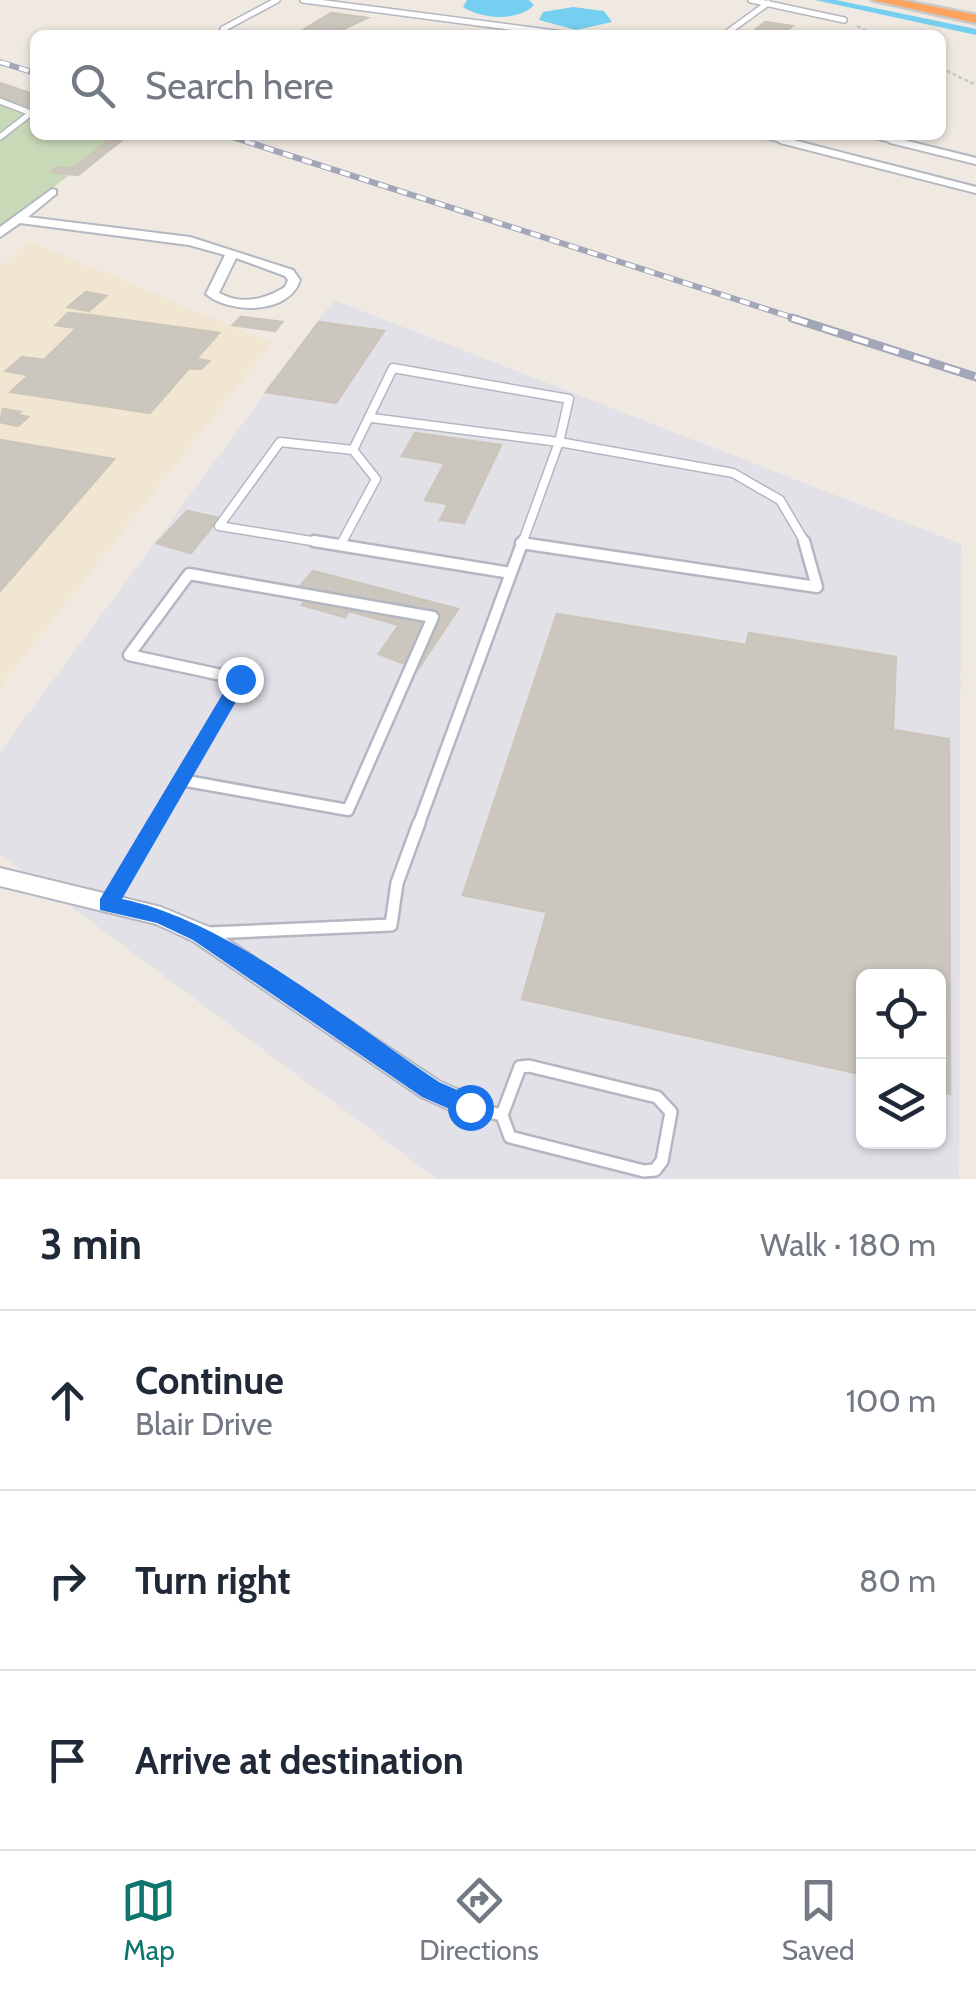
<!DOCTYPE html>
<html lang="en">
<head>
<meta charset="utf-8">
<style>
	body { margin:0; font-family:Cabin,sans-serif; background:#f6f6f7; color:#1f2937 }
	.controls { position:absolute; right:30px; bottom:30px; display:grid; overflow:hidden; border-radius:15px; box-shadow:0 2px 8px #0004 }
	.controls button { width:90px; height:90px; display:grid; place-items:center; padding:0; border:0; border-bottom:2px solid #e0e1e3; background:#fff; color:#1f2937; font:50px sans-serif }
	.stop { position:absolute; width:30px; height:30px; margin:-22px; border:8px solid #1a73e8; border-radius:50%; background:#fff }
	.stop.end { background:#1a73e8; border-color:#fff; box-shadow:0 2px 10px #0008 }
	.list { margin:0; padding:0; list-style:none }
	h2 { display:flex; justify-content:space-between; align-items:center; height:130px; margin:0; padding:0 40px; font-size:42px }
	h2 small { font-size:32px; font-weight:400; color:#747a83 }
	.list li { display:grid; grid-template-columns:65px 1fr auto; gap:30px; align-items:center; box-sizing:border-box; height:180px; padding:0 40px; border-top:2px solid #e0e1e3 }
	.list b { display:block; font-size:38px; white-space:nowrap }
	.list p { margin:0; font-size:32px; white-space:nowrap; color:#747a83 }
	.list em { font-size:32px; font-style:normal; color:#747a83 }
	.icon { flex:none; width:55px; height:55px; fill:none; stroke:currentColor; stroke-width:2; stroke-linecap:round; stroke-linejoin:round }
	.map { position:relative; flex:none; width:976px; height:1179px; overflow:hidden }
	.search { position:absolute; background:#fff; box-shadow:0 2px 8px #0004; left:30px; right:30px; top:30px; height:110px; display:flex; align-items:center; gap:25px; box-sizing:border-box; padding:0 35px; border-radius:15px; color:#747a83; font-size:38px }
	.sheet { height:670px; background:#fff }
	nav { display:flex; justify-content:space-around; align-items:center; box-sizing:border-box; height:140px; border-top:2px solid #e0e1e3; background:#fff; font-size:28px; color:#747a83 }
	nav a { display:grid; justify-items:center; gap:5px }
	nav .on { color:#0f766e }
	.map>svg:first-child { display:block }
</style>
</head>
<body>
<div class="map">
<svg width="976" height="1179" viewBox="0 0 976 1179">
	<rect width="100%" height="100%" fill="#efe9e1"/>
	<path fill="#e3e1e8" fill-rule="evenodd" d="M334,300L961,544L959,1179H437L0,854V752ZM864,976H938V1142H864Z"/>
	<path fill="#f0e6d1" d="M30,241L272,343L0,687V266Z"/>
	<path fill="#c8d9b8" d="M0,82L35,95V135H120L0,229Z"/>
	<path fill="#75cff0" d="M467,0H529L534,5C518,22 481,19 463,7Z
		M573,7L604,11L612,22L576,30L539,20L543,12Z"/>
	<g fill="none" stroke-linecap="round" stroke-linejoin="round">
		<path fill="#75cff0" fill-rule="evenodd" d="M815,0H836L976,29V35Z"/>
	</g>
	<path fill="#cbc7bf" stroke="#cbc5ba" stroke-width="2.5" d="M331,13L367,18L331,35H295Z
		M765,22L792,26L781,35H749Z
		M0,83L35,95V108L0,96Z
		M116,135H128L78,175L52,172L58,167L72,169Z
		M86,292L106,296L89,311L68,307Z
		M68,313L89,315L219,333L196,359L209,361L201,369L189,368L150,413L11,392L29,375L6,371L22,357L44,360L77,328L56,325Z
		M241,317L282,322L275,331L233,325Z
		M319,322L384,331L336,403L266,392Z
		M3,409L20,412L17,415L28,417L18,426L0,422Z
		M415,433L501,445L464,523L440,520L448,504L425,500L445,463L402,456Z
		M0,440L114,459L0,591Z
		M187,511L219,518L191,553L157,543Z
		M313,571L458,609L418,669L379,654L399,625L349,611L345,617L302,605L314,590L300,586Z
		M557,614L746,645L749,633L896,657L893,730L949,739L950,1094L938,1091V976H864V1075L522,999L547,912L463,895Z"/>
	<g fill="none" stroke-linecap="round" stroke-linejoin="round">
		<defs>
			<path id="lane-far4" d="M303,0L570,35
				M751,0L844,20
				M229,35L223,29L277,0
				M292,35L296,34
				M724,35L768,3
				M0,101L31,113L0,137
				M762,135L791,142
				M871,135L901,142"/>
			<path id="lane-far3" d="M781,140L976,190
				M891,140L976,161"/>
			<path id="lane-far2" d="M372,418L559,442L733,473L780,500L806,544
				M521,543L527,544
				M330,544L219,526L280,442L353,450L393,368L569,399L559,442L522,544
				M341,544L376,479L353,450"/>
			<path id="lane-far1" d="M314,541L511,573
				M521,543L817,587L804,541
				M511,573L523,541
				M154,826L240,679L129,655L189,574L433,617L348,810L181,780
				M418,826L511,573"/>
			<path id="lane" d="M109,902L155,823
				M209,933L391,925L397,883L419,823
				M529,1066L657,1097L671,1112L662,1161L655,1170L644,1171L510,1137L502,1115L520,1067Z
				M472,1108L502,1115"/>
			<path id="street" d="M52,189L56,190V194L28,217L190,237L293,270L300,280C289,315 229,314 206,294L225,255L189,245L20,223L0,237V227ZM236,258L285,276L288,280L285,287C264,300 241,305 219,293Z
				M0,868L161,907L209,927L439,1081L479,1099L483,1107L479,1115L470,1119L421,1097L193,941L156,924L0,886Z"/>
			<path id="highway" d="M872,0H901L976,15V23Z"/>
		</defs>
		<use href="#lane-far4" stroke="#b4b7c1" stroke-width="8"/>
		<use href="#lane-far3" stroke="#b4b7c1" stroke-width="10"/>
		<use href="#lane-far2" stroke="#b4b7c1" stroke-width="11"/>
		<use href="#lane-far1" stroke="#b4b7c1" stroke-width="15"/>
		<use href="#lane" stroke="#b4b7c1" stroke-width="16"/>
		<use href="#street" stroke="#b4b7c1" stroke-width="4"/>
		<use href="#highway" stroke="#c9c9c9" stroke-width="5"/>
		<path stroke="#c9c9c9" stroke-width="2.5" stroke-dasharray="4 2.5" stroke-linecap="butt" d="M857,26L875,35
			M941,68L976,85"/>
		<use href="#lane-far4" stroke="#fff" stroke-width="5"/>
		<use href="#lane-far3" stroke="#fff" stroke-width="6"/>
		<use href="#lane-far2" stroke="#fff" stroke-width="8"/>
		<use href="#lane-far1" stroke="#fff" stroke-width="10"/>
		<use href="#lane" stroke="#fff" stroke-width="11"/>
		<use href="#street" fill="#fff" fill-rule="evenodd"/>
		<use href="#highway" fill="#ffa35c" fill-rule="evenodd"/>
		<defs>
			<path id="rail-far1" d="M0,62L35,73
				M226,135L800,320"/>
			<path id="rail" d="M792,318L976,377"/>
		</defs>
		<use href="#rail-far1" stroke="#a3a6b8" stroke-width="6"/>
		<use href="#rail" stroke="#a3a6b8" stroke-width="9"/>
		<use href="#rail-far1" stroke="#fff" stroke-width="4" stroke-dasharray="10" stroke-linecap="butt"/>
		<use href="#rail" stroke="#fff" stroke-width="5" stroke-dasharray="16" stroke-linecap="butt"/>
	</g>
	<path fill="#1a73e8" d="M240,673L249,679L122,899C229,921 346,1020 439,1082L478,1099V1114L470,1118L422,1097L193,940L157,923L100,910V899L234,675Z"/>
</svg>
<div class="controls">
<button><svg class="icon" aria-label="locate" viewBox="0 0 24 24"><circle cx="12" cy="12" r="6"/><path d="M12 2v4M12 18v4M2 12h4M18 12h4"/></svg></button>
<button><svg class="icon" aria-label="layers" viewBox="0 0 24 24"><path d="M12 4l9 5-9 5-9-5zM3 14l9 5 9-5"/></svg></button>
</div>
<div class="stop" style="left:470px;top:1107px"></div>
<div class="stop end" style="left:240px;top:679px"></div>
<div class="search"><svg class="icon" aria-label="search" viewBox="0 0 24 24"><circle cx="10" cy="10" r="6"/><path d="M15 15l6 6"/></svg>Search here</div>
</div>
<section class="sheet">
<h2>3 min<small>Walk · 180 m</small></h2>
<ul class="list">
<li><svg class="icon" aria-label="ahead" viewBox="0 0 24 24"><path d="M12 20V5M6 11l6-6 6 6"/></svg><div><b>Continue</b><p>Blair Drive</p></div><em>100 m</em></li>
<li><svg class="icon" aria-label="right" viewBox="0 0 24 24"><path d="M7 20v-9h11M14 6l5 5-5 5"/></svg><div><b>Turn right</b></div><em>80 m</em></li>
<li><svg class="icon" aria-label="arrive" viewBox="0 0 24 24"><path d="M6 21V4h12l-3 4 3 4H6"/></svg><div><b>Arrive at destination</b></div></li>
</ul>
</section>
<nav>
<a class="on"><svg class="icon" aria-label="map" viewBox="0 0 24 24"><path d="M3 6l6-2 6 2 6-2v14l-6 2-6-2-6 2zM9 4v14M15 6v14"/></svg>Map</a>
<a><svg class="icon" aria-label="directions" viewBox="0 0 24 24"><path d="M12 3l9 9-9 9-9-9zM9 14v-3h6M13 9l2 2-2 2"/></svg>Directions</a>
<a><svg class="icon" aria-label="saved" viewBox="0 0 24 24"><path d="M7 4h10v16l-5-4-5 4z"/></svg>Saved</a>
</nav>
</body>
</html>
